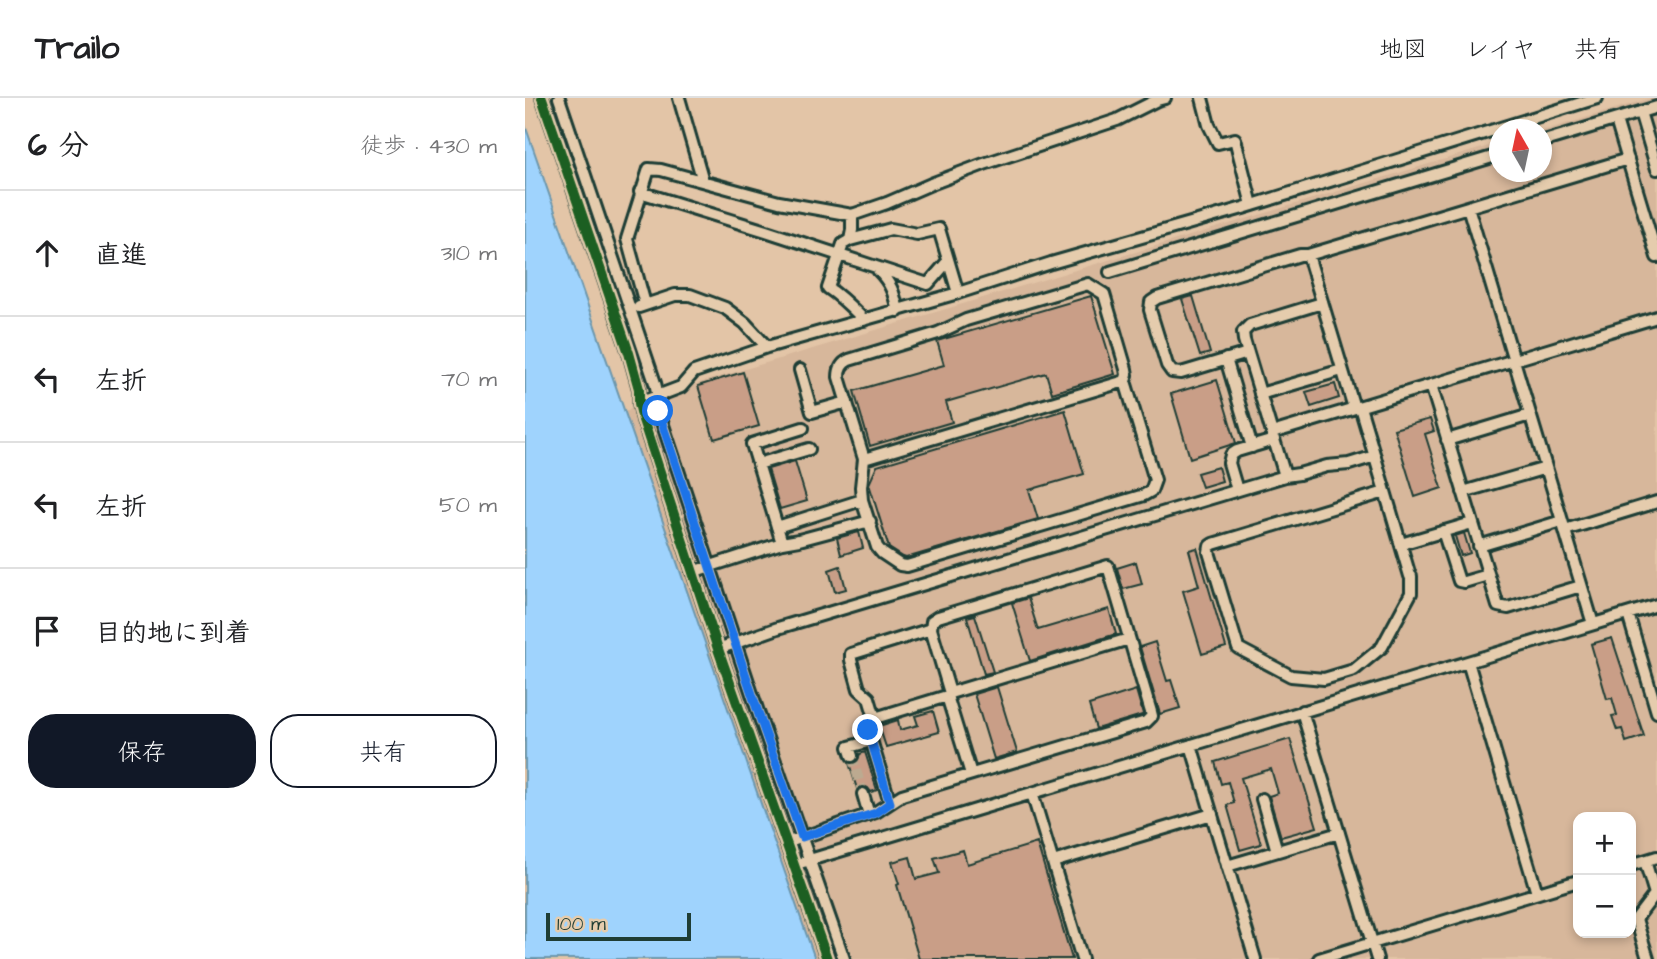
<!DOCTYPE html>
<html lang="ja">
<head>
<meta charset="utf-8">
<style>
	body { margin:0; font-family:"Architects Daughter","Klee One",sans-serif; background:#f6f6f6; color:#202124 }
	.controls { position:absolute; right:21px; bottom:21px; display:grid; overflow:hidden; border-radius:14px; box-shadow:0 4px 10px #0003 }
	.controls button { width:63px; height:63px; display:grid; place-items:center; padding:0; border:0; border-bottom:2px solid #e0e0e0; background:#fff; color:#202124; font:35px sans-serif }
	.compass { position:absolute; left:964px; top:21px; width:63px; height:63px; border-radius:50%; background:#fff; box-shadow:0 4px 10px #0003; rotate:351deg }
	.scale { position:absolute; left:21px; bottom:18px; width:145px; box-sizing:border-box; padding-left:7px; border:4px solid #1f3d34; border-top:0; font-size:19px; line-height:24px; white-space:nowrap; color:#1f3d34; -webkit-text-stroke:5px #e5ccad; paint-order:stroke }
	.stop { position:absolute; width:21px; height:21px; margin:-16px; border:5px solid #1a73e8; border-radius:50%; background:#fff }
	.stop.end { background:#1a73e8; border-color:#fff; box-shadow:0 2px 7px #0008 }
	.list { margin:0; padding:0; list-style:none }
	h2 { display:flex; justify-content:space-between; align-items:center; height:91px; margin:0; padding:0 28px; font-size:30px }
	h2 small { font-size:23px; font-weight:400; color:#757577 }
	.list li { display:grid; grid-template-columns:46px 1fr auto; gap:21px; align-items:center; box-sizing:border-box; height:126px; padding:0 28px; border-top:2px solid #e0e0e0 }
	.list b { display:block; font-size:26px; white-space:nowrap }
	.list em { font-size:23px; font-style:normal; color:#757577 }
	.actions { display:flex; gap:14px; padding:21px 28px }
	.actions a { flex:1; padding:16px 0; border:2px solid #111827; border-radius:28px; text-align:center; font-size:24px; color:#111827 }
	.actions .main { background:#111827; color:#fff }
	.icon { flex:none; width:38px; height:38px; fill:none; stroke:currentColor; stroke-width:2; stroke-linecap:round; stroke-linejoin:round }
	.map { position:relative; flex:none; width:1132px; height:861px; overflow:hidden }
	header { display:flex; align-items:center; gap:42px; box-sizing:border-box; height:98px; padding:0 35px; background:#fff; border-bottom:2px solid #e0e0e0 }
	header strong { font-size:33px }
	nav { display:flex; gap:38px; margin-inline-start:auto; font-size:24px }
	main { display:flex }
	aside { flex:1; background:#fff }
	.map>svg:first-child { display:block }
</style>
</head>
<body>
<header>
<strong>Trailo</strong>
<nav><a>地図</a><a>レイヤ</a><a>共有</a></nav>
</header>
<main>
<aside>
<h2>6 分<small>徒歩 · 430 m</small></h2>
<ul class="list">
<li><svg class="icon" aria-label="ahead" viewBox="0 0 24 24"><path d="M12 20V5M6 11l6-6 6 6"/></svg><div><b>直進</b></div><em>310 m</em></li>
<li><svg class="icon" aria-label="left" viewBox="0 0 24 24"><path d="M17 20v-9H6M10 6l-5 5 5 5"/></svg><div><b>左折</b></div><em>70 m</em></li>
<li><svg class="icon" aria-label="left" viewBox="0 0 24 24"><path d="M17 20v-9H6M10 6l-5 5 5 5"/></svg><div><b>左折</b></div><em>50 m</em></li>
<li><svg class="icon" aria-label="arrive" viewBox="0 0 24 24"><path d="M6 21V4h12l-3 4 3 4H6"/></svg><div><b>目的地に到着</b></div></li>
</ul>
<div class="actions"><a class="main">保存</a><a>共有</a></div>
</aside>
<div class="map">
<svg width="1132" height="861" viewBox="0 0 1132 861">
	<rect width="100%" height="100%" fill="#e3c5a7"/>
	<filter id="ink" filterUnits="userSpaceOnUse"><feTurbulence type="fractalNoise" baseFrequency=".0143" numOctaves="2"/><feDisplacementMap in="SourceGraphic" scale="14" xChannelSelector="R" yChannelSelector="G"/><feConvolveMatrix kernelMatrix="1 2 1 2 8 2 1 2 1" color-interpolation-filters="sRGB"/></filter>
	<g filter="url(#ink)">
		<path fill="#d7b79b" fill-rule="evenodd" d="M1126,0H1132V861H290L100,313L174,285L974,45V74H1016L1017,33ZM1053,719H1106V835H1053Z"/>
		<path fill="#9fd3fd" stroke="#6c97ad" stroke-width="2" d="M0,27L290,861H0Z"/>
		<path fill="#c99e87" stroke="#1f3d34" stroke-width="2" d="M566,198L590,276L527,295L521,275L421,304L427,324L345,348L329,293L419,267L412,243Z
			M668,198L685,255L675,258L657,201Z
			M218,274L234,328L189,341L173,288Z
			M692,282L711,345L665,360L646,296Z
			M810,286L814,300L786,309L781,294Z
			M540,312L559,376L504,392L513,421L381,460L378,459L364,450L344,386L352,368Z
			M905,321L909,333L900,336L917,390L890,399L869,331Z
			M270,363L282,403L255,411L243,371Z
			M693,369L697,383L677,389L672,375Z
			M334,434L338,450L316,457L312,440Z
			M939,435L945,455L936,458L930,438Z
			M672,450L701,549L677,556L658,493L674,488L664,452Z
			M611,464L617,486L598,491L592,470Z
			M315,468L321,491L310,494L304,472Z
			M503,500L513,532L584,511L591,536L505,563L487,505Z
			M450,517L468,574L459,576L442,519Z
			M1087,540L1119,638L1101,644L1097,631L1092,632L1087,618L1092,617L1087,600L1082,601L1066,546Z
			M630,544L642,583L646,582L655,610L635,616L615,549Z
			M472,589L492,654L469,661L449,596Z
			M611,592L618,616L617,617L571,631L564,607Z
			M408,613L414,634L361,649L354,628L373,622L375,632L393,627L390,618Z
			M765,641L792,729L756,739L744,698L753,695L746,671L716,680L736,746L715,752L702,707L709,705L703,684L696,686L690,664Z
			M340,654L352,692L346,694L343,690L339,688L332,691L324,665L332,664L335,656Z
			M512,745L547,861H394L372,787L374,786L367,764L385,759L391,781L414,775L409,760L438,752L442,766Z"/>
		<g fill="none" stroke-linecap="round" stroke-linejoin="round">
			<path stroke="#bcaa90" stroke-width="10" stroke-dasharray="10 5" stroke-linecap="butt" d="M327,658L338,696"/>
			<defs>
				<path id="minor" d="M17,0L104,255L114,291V305L118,322L193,551L302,861
					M34,0L130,285C134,299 133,313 138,327L236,623L319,861
					M154,0L178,83
					M677,0L684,27L693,45L710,41L727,107
					M1115,14L1132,71
					M1091,22L1132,159
					M1016,44L1132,9
					M115,94L241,133L403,186L423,163
					M943,109L1068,526
					M327,117V132L325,142L318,146L303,190C317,199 327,210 339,222
					M325,142L366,131L392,136L414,131L433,195
					M783,157L829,310
					M353,172C366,185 369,195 373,213
					M585,174L974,57
					M120,206L102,141L124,71L136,72L254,104L327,117L362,105L406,86L459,66L592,22L632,2L640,0
					M114,209L150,197H165L200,210L220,225L242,249
					M723,255L656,275L647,274L642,267L625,212L626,204L632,200L775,157H783L1103,61
					M701,261L727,349
					M275,272L287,314L322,304
					M906,287L973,508L983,510L1056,488
					M735,296L817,272
					M114,305L156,289L169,274L242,249L433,195L526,165L718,110L1072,0
					M835,309C852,365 868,421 885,478H886V495L857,549L829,572L799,581L766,578L713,550L684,454L685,448L688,446L860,394
					M747,335L1132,219
					M922,342L1005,317
					M339,361L600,283L630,382L626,393L619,397L382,468L375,467L357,455L352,449L337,402L336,389L339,361L314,279C314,271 317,265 324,262L413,235L441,222L563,186L579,196L601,271L602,277L600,283
					M233,366L284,351
					M760,378L774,376L802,368L824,366L850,358
					M712,392L704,365L706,357L712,353L749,342
					M938,394L1021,370
					M252,429L337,402
					M1040,432L1132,404
					M918,433L934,483L939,484L963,477
					M257,445L227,346L278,330
					M876,446L947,425
					M954,448L1037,423
					M167,474L257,445L274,442L345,423
					M1103,516L1132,614
					M193,551L253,530L760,378L719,242L718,234L725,227L797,205
					M943,564L1012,795
					M425,595L604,541
					M777,613L852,861
					M350,620L344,600L334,591L326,562V556L406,531
					M666,647L730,861
					M327,658L324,649L346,643
					M507,695L557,861
					M338,696L344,717
					M737,701L752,753
					M365,705L343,632L344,625L350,620L422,598
					M261,745L351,714L377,697L621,624L627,618L626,614L583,468L413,519L407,523L406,531L425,595L422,598L446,676
					M1120,763L1130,796L1111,821L1123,861
					M278,764L1132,507
					M528,764L687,716
					M1106,767L1132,759
					M702,768L814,735
					M794,861L1053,783"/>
			</defs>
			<use href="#minor" stroke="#1f3d34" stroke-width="16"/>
			<use href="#minor" stroke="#e5ccad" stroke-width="10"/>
			<defs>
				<path id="cycleway" d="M17,0L104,255L114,291V305L118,322L193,551L302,861"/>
			</defs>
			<use href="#cycleway" stroke="#e5ccad" stroke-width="15"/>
			<use href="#cycleway" stroke="#1b5e20" stroke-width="10"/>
		</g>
	</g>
	<g fill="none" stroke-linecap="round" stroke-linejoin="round" filter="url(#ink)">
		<path stroke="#1a73e8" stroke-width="9" d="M133,313L236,623L277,739L351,715L365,705L343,632"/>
	</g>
</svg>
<div class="controls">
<button>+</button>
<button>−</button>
</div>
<svg class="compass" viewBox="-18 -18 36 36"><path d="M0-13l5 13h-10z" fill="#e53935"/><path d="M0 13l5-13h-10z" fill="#757577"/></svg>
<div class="scale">100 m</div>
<div class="stop" style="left:133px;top:313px"></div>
<div class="stop end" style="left:343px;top:632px"></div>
</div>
</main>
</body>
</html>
